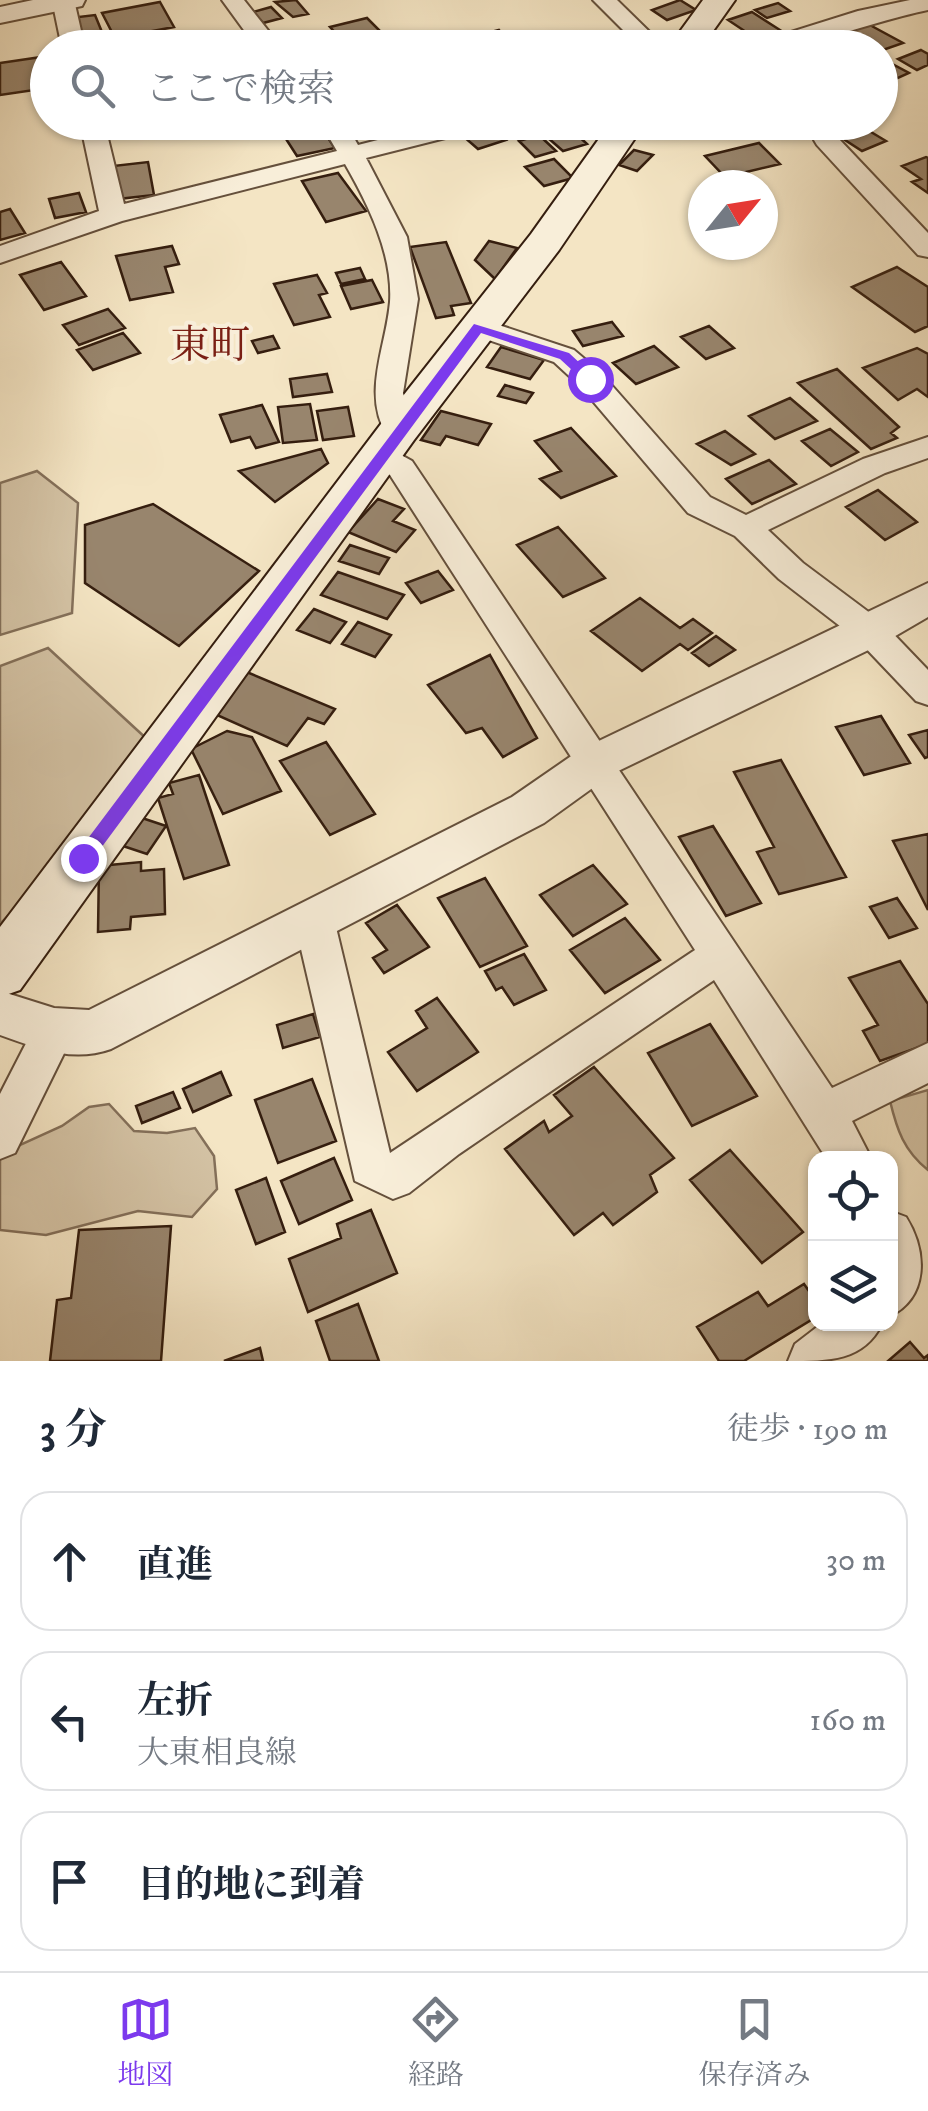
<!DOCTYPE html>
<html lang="ja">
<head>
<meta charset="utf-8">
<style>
	body { margin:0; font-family:"IM FELL DW Pica","Noto Serif JP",serif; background:#f2f2f3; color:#1f2937 }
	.controls { position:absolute; right:30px; bottom:30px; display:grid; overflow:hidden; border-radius:20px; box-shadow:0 2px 8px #0004 }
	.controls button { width:90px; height:90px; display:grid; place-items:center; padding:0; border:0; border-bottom:2px solid #e0e1e3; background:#fff; color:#1f2937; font:50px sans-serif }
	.compass { position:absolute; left:688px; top:170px; width:90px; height:90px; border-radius:50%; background:#fff; box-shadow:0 2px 8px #0004; rotate:60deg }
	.stop { position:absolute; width:30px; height:30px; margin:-22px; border:8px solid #7c3aed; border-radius:50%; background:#fff }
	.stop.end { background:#7c3aed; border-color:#fff; box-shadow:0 2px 10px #0008 }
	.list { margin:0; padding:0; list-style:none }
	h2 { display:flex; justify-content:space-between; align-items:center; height:130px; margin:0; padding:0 40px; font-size:42px }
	h2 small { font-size:32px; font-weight:400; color:#747a83 }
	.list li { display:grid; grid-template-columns:65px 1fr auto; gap:30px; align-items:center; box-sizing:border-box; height:140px; margin:0 20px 20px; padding:0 20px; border:2px solid #e0e1e3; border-radius:30px }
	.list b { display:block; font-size:38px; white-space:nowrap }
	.list p { margin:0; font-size:32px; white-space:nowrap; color:#747a83 }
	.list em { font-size:32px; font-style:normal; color:#747a83 }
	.icon { flex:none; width:55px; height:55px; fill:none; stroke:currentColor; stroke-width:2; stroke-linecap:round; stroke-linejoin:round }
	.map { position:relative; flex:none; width:928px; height:1361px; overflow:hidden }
	.search { position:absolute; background:#fff; box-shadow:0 2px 8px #0004; left:30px; right:30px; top:30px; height:110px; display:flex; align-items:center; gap:25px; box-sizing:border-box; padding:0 35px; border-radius:55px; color:#747a83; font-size:38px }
	.sheet { height:610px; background:#fff }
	nav { display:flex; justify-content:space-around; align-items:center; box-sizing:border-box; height:140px; border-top:2px solid #e0e1e3; background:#fff; font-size:28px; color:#747a83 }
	nav a { display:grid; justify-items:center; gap:5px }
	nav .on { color:#7c3aed }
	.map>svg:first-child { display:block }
</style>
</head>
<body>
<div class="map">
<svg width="928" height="1361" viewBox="0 0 928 1361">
	<rect width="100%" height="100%" fill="#f4e5c4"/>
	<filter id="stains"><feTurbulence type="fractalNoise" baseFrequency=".002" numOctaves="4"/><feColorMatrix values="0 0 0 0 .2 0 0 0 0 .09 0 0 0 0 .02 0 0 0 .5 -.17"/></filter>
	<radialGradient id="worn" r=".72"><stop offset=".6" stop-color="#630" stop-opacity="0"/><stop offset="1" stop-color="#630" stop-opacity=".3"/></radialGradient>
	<path fill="#d4c3a5" stroke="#84705a" stroke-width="2.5" d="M37,471L78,503L72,613L0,635V483Z
		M48,648L149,741L28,895L0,924V666Z
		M928,1090V1170C904,1151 897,1130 890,1101Z
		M109,1104L134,1131L167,1133L195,1128L214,1156L217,1189L192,1217L138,1211L46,1235L0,1230V1154L62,1126L89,1107Z"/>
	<path fill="#98856d" stroke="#351e0f" stroke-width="2.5" d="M296,0L308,14L293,17L275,2Z
		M680,0L696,10L667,20L652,10Z
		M160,2L174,27L115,38L102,13Z
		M778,3L790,11L767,18L755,10Z
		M271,7L282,18L263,23L253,12Z
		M752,12L780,30L755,38L728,20Z
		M95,15L104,37L77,41L70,18Z
		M367,18L382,33L344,42L330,27Z
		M868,24L903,43L880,51V48H868L843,34Z
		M499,30L516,48H482L472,37Z
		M617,36L629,48H592L588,44Z
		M739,36L751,46L709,48V45Z
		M921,50L928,54V65L917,70L898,59Z
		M48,56V88L0,95V63Z
		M883,59L909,73L880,86Z
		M304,122H317L335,148L297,156L279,128Z
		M519,122H563L565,124L528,134Z
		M657,122H687L696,130L673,137Z
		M491,127L506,140L478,149L463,136Z
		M866,129L886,141L862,151L842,138Z
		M572,130L587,144L563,151L547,137Z
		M539,135L556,151L535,157L519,141Z
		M759,143L780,164L725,177L705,156Z
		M634,150L653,155L637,171L619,165Z
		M926,157L928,158V193L912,182L921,179L902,166Z
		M554,159L573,178L544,186L525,167Z
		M148,162L154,195L118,199L113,166Z
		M338,173L366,211L326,222L302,181Z
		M79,193L86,212L55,218L49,199Z
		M10,209L25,233L0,240V212Z
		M489,241L517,248L495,279L475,260Z
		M446,242L471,303L451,306L454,315L436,318L410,247Z
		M172,246L179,264L165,267L173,292L130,300L116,256Z
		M61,262L86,296L44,310L20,275Z
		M897,267L928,287V326L915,332L852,287Z
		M360,268L365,279L341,284L336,273Z
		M317,275L327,293L319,295L330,317L294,325L274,284Z
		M372,280L383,302L351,309L341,286Z
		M108,309L125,328L79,345L63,325Z
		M612,322L623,336L583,346L573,331Z
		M709,326L734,348L706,359L681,337Z
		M123,333L140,353L93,370L77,350Z
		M273,336L279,348L258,353L252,341Z
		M654,346L678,367L636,384L613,363Z
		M501,347L544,360L530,379L487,367Z
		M917,348L928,354V397L917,389L898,400L863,368Z
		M837,369L899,427L891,433L897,438L871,449L798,383Z
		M327,374L332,392L293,397L290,379Z
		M505,385L533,393L526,403L498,396Z
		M790,398L817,421L775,439L749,416Z
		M310,404L317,440L283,443L278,407Z
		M262,405L279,442L256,448L250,437L231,442L220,415Z
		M348,407L354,436L323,440L317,411Z
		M441,411L491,424L478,445L446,436L440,445L421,440Z
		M571,428L616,476L561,498L540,479L561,471L535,441Z
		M830,429L858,452L831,466L802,441Z
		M725,431L755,454L731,465L697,444Z
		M321,449L328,463L275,502L239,471Z
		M769,460L796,484L752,504L726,479Z
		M878,490L917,522L885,540L846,507Z
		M378,499L404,509L393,521L415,530L396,552L348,532Z
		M153,504L259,571L179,646L85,583V525Z
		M558,527L605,578L563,597L517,545Z
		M350,545L389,558L379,574L339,561Z
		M438,571L453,590L421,603L406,583Z
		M338,572L404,595L387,619L321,595Z
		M640,598L680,628L693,619L712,633L688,650L680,644L642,671L591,631Z
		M314,609L346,622L330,643L297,630Z
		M358,622L391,635L375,657L342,644Z
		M716,636L735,650L709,666L692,653Z
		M490,655L537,738L503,757L482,728L466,733L428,685Z
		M242,670L335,709L324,724L308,718L287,746L208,711Z
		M881,716L910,763L864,775L836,727Z
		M928,730V757L925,758L909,735Z
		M227,731L252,737L281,791L223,814L191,749Z
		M326,742L375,814L330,835L280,761Z
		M781,760L846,877L779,894L757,852L774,847L734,772Z
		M199,775L229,865L184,879L158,798L173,794L169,783Z
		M139,817L166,826L147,854L120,845Z
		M713,826L761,903L726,916L679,837Z
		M928,834V910L893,841Z
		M141,862V871L164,869L165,914L131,917L130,929L98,932L99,866Z
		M593,865L627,904L573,936L540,895Z
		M485,878L527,946L480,967L438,898Z
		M897,898L917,928L889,938L870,907Z
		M397,905L429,947L384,973L373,958L387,950L366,923Z
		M625,918L660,960L605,993L570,950Z
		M524,954L546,990L514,1005L502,987L496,990L485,971Z
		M900,961L928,1004V1044L880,1061L863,1031L878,1025L849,978Z
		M437,998L478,1052L417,1091L388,1052L427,1028L416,1011Z
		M313,1014L320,1037L283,1048L277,1025Z
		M710,1024L757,1096L692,1126L648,1053Z
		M594,1067L674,1158L650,1175L657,1192L613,1225L603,1213L574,1235L505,1149L544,1121L549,1132L572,1116L554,1095Z
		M221,1072L231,1095L193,1112L183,1089Z
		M312,1079L336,1141L278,1163L255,1100Z
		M173,1092L180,1108L142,1123L136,1106Z
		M730,1150L803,1232L762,1263L690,1180Z
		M334,1158L352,1200L299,1224L281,1181Z
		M266,1178L285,1232L256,1244L236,1190Z
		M371,1210L397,1273L308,1312L289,1259L341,1238L337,1224Z
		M171,1226L161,1361H50L57,1300L71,1298L79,1230Z
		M804,1284L816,1301V1317L744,1361H719L697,1327L758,1292L768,1306Z
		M358,1304L379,1361H330L316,1321Z
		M910,1342L924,1358L928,1355V1361H888Z
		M260,1348L263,1361H224Z"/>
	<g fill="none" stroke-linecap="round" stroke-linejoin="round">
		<defs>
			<path id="minor" d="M52,0H74L85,48H62Z
				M222,0H244L282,48H257Z
				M593,0H617L666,48H641Z
				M910,0H928V10C870,22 812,48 753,48L756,43L858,11Z
				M80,122H104L124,204L337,151L320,122H345L358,145L449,122H492L489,127L366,158L407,237L418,299L403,393L414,430L410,437H388C361,394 386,348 390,302C393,254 368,204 345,164L122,221L0,263V246L99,211Z
				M816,122H840L839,139L928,233V257L918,255L817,145L814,140Z
				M478,318L574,350L600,372L710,497L746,515L863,459L928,437V458L885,473L768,530L803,563L882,622L928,670V705L916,701L858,640L779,579L735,536L688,513L580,386L554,362L468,333L464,327L468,321Z
				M381,444L412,461L832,1088L928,1043V1083L852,1121L871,1158H826L714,980L459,1154L409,1193L393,1199L355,1181L294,919L300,907L314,902L328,907L334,919L390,1153L695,950L390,475L366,454L370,447Z
				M54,1012L69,1018L75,1031L15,1153L0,1159V1094L39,1018Z
				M890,1211L906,1217C928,1252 928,1298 890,1316Z
				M821,1324H882C863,1361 830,1361 788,1361L795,1344Z"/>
			<path id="tertiary" d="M33,0H85L82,6L0,23V7Z
				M928,583V617L885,642L612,774L544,823L111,1049C72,1063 37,1048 0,1035V991L54,1008L89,1010L512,797L580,750Z"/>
			<path id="secondary" d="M703,0H735L701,48H668Z
				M611,122H646L559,250L414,440L20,990L0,997V927L384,420L531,234Z"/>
		</defs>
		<use href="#minor" stroke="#65503c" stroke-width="4"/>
		<use href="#tertiary" stroke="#65503c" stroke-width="4"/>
		<use href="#secondary" stroke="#351e0f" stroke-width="4"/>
		<use href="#minor" fill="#f8eed9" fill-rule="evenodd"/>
		<use href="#tertiary" fill="#f8eed9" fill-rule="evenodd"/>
		<use href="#secondary" fill="#f8eed9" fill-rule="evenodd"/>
	</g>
	<path fill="#7c3aed" d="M474,324L569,353L597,379L585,382L560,359L481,333L90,863H77V853Z"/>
	<g text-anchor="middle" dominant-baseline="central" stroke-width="8" stroke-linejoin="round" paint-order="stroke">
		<g font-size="40" fill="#7a1f14" stroke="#f8eed9">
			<text x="210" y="347">東町</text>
		</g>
	</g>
	<rect width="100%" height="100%" filter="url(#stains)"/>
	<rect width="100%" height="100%" fill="url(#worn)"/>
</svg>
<div class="controls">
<button><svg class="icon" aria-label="locate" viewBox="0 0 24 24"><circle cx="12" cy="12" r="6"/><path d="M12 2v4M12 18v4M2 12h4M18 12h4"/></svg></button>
<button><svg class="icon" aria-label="layers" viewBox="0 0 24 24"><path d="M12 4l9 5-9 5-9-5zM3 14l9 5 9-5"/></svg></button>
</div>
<svg class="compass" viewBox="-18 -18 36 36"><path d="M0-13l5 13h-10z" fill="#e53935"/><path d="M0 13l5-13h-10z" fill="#747a83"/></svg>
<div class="stop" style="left:590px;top:379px"></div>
<div class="stop end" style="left:83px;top:858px"></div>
<div class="search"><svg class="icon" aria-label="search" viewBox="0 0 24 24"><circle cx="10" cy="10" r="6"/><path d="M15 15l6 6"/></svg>ここで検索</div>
</div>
<section class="sheet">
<h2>3 分<small>徒歩 · 190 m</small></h2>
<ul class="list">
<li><svg class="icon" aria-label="ahead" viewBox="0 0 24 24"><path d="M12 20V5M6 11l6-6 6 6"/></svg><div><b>直進</b></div><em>30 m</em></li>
<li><svg class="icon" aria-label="left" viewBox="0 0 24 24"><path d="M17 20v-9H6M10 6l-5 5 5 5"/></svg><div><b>左折</b><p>大東相良線</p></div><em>160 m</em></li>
<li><svg class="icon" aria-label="arrive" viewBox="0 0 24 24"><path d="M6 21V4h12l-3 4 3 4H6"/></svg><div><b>目的地に到着</b></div></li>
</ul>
</section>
<nav>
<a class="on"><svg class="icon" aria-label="map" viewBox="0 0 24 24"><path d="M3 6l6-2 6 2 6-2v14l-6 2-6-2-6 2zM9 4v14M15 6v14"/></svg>地図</a>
<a><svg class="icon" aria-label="directions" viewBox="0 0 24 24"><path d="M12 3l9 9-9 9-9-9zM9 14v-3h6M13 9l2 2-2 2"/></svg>経路</a>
<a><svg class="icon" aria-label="saved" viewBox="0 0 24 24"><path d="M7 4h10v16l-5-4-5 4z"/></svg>保存済み</a>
</nav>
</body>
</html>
